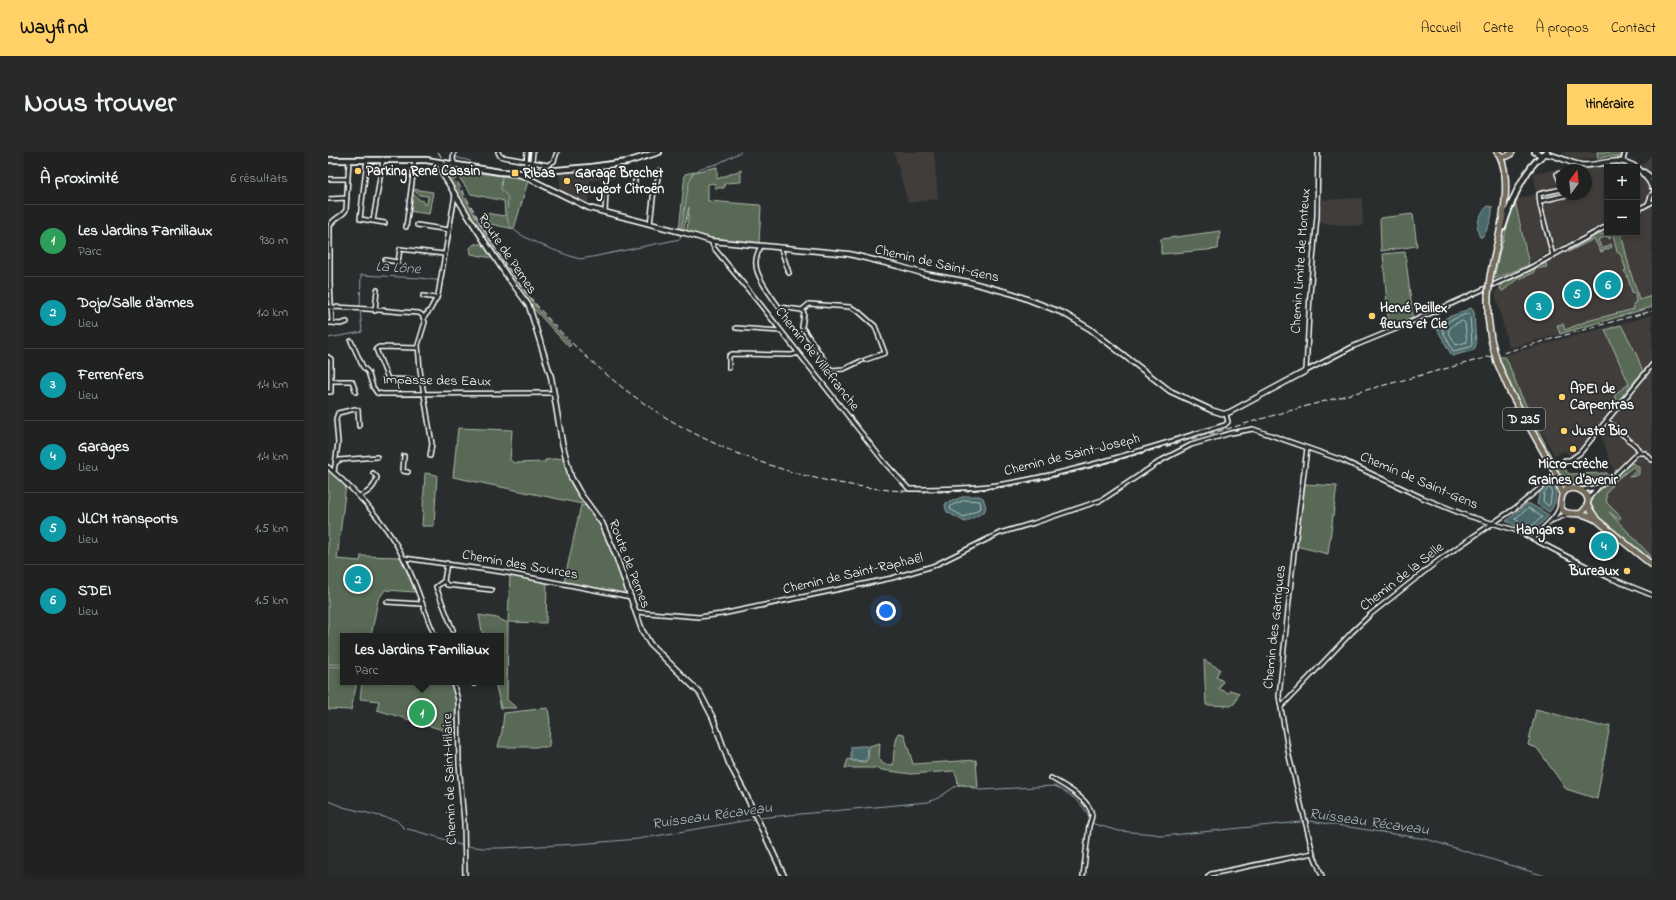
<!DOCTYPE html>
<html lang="fr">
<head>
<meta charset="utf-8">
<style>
	body { margin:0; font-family:"Indie Flower",sans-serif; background:#282a2a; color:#f1f3f6 }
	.controls { position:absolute; right:12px; top:12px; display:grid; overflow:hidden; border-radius:0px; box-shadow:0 2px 6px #0003 }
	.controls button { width:36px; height:36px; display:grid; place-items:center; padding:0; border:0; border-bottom:1px solid #3d3f40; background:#202222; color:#f1f3f6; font:20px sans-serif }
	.compass { position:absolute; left:1228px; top:12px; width:36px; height:36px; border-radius:50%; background:#202222; box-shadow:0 2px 6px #0003; rotate:15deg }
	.you { position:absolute; left:558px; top:459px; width:14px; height:14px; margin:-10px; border:3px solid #fff; border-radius:50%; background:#1a73e8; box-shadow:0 0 0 6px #1a73e833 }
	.badge { display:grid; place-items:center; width:26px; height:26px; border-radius:50%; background:#ffd166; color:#fff; font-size:13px; font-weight:700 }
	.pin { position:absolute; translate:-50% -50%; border:2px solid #fff; box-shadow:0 1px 4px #0006 }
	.popup { position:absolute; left:12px; top:481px; width:164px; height:52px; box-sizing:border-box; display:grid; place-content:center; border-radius:0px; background:#202222; filter:drop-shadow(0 1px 3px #0005); font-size:13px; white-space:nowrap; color:#a2a4a5 }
	.popup b { font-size:15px; color:#f1f3f6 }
	.popup::after { content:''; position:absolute; left:50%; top:100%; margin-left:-8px; border:8px solid transparent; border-top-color:#202222 }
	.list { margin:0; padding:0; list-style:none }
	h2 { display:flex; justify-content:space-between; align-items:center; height:52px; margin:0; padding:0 16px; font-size:17px }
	h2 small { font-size:13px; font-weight:400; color:#a2a4a5 }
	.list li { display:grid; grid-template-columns:26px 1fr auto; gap:12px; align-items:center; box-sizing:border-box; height:72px; padding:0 16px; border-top:1px solid #3d3f40 }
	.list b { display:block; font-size:15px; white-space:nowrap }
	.list p { margin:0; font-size:13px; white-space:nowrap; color:#a2a4a5 }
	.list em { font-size:13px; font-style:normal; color:#a2a4a5 }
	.map { position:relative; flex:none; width:1324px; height:724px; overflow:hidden; border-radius:0px }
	header { display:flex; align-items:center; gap:24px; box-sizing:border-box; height:56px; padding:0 20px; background:#ffd166; color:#111 }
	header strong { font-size:19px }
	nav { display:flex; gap:22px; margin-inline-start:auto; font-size:14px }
	.intro { display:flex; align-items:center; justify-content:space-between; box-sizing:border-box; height:96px; padding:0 24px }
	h1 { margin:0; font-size:28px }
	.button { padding:10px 18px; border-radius:0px; background:#ffd166; color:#111; font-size:14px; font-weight:700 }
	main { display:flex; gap:24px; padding:0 24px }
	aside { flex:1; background:#202222; border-radius:0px; box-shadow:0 2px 6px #0003 }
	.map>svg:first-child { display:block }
</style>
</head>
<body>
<header>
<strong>Wayfind</strong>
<nav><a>Accueil</a><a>Carte</a><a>À propos</a><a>Contact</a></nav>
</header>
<div class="intro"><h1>Nous trouver</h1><a class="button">Itinéraire</a></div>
<main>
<aside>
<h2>À proximité<small>6 résultats</small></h2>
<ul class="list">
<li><span class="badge" style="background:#2e9e5b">1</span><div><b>Les Jardins Familiaux</b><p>Parc</p></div><em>930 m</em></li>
<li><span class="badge" style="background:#0f9aa8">2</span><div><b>Dojo/Salle d'armes</b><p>Lieu</p></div><em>1.0 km</em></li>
<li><span class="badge" style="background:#0f9aa8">3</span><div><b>Ferrenfers</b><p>Lieu</p></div><em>1.4 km</em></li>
<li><span class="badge" style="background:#0f9aa8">4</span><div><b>Garages</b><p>Lieu</p></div><em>1.4 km</em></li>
<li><span class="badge" style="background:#0f9aa8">5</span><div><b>JLCM transports</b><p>Lieu</p></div><em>1.5 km</em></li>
<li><span class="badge" style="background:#0f9aa8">6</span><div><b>SDEI</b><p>Lieu</p></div><em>1.5 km</em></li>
</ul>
</aside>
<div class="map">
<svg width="1324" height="724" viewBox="0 0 1324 724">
	<rect width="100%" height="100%" fill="#2a2d2e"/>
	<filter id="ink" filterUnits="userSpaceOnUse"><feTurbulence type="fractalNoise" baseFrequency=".025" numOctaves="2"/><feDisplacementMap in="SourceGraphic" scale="8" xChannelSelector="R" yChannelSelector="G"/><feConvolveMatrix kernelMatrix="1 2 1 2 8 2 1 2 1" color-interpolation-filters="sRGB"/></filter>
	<g filter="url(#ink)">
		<path fill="#3f3c3b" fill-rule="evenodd" d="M566,0H606L610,47L580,51Z
			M1234,0H1268L1269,6L1250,8L1239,4Z
			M1324,3V47L1309,54V15H1279V70L1202,111L1188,47L1209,42L1205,21L1239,16H1260L1288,12L1313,14ZM1234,18H1258V42H1234Z
			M296,14L293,25L262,29L260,53L233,40L231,22Z
			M1034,46L1035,74L990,71L991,48Z
			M1324,54V155L1248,178L1181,196L1167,141L1174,131L1234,102L1279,76V81H1309V61Z
			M1324,163V213L1245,306L1236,299L1227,304L1174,211L1173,204Z
			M1324,216V409L1272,367L1262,355L1263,346L1273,335H1254L1238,330L1226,313L1231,311L1241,322L1284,323L1286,320L1272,281L1273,278Z"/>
		<path fill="#596b55" stroke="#acb5aa" d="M1269,0H1294L1293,5L1281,4L1270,7Z
			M117,14L177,113L213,161L243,193L241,195L204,155L161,95L121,28L115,17Z
			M389,15V27L413,18V30L397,31L396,36H387L386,31L380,32V49L432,53L433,55L431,91L383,86L359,79L361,55L356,77L351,78L357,22Z
			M124,16L145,20L196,27L200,29L186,77L162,72L157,61L177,64L176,49L143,42Z
			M84,37L105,40L101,62L80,59L83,40L92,48L96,49L95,52H99L100,44L91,43Z
			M1187,48L1201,113L1166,127L1171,102Z
			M1085,62L1089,94L1053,99L1052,66Z
			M892,79L890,97L833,102V87Z
			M1288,81H1293L1303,122L1308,136L1311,148L1324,144V155L1232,182L1229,173L1235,172L1237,178L1259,169L1306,157L1305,152L1308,150L1307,141L1304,140L1299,123L1296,119L1298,118L1293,103L1289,100L1285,83Z
			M1274,82L1281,83L1283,86L1281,87L1279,84L1270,88L1274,97L1283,92L1284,95L1273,100L1266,87L1240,100V99L1266,84Z
			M146,92H155L164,106L143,102L142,96Z
			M1077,100L1085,166L1061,177L1055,102Z
			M1218,111L1219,115L1206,117V121L1188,128L1175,139L1173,138L1172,136L1174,132Z
			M1293,173C1301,188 1309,201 1314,217L1317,220L1311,224L1291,248L1292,250L1289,253L1287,252V242L1301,232L1277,178Z
			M1171,205H1176L1179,208L1192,241L1227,312L1183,235Z
			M130,276L184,278L182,308L186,311L217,310V308L235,306C239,322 243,336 254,348V352L125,325Z
			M1231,310L1241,322L1279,321L1281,323C1272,333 1252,339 1240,331C1235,328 1230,319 1227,313Z
			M1304,311L1311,315V322L1308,324L1301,325L1304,321L1306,322L1308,320V317L1305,315L1288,328L1280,338L1278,343L1279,351L1293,365L1291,368L1281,360L1322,403L1321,406C1311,397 1267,365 1263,356C1262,351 1264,348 1265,344L1301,313Z
			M0,317L18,333L9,407L32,409L33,404L73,405L87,440L57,438L50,448L43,484H15V513L0,512Z
			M97,321L109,323L106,374H94Z
			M977,332L1009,334L1000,402L968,394Z
			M253,353L260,354C279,381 289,412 299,442L236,430Z
			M182,423L219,430L218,471L180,470Z
			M151,463L169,466L180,471L179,548L189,556H173L167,530H173V484H155Z
			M876,508L892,517L888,525L895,529L891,537L901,541L902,538L911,541L907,551L903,554L878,553Z
			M0,514L15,515V530H29L23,558L0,557Z
			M34,530H123C130,547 129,564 128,582L49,558L51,549L32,547Z
			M220,556L222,570L221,595H170L174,579L176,561Z
			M1208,557L1272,574L1282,573L1269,647L1238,637L1209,596L1200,593Z
			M570,581L576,582L585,612L648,608L650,636C642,635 637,632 630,633L629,625L626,619L583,622L554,618L549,616H517L520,607L525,609L537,610L540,607L541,594L552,591L551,606L555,612L565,613L566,598Z"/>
		<path fill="#4a696b" stroke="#92a5a6" d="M1160,54L1164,55C1165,65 1160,78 1154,85H1152C1146,75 1152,60 1160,54Z
			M1143,156L1146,160L1148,193L1146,198L1124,204L1108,175L1116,170V167Z
			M1221,330L1226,331C1230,339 1228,354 1221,360L1209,352L1212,339Z
			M637,344H651L655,346L658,355L656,360L637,370L619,360L617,354L618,351Z
			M1199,352H1202L1221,363C1219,366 1216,369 1212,372C1198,385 1193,375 1178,369Z
			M533,594H539L540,603L537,609L523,608V595Z"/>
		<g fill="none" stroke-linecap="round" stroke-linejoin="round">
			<path stroke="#b7c3c4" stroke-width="1" d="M1139,162L1142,163L1144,193L1142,195L1125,199L1114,177L1121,169Z
				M1135,169L1137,171L1139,190L1128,193L1120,179L1125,173Z
				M1221,336L1224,338L1222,352L1220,354L1215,349L1216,341Z
				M637,348L652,349L653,356L636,365L622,357L623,354Z
				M1201,356L1214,365L1204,374L1199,375L1187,367Z"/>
			<path stroke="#92a5a6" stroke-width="1" d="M127,5L142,9L143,13
				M144,18V19L174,24L173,37L180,45C180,52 178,63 180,70C184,84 231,100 245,105L252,107L264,105L352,87L353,81
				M353,78L361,31L364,22L373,16L389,12L413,0
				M0,186L34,180L32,155L33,123L92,126L114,129L129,48
				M0,649L15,655L68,668L76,676L106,684L135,694
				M430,666L600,650L610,646L628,634L632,633H636L652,638L726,634C738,638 757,653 761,665
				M433,668L459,724
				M763,669L766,672L791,679L827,682L834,684L982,669L1098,687L1217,724
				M138,694L155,696H173L250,692L310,687L427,667"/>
			<defs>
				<path id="minor" d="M126,0L125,7L127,13
					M170,0L172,4L175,5L220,13L226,9L229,0
					M990,0L989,64L982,142L978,219L1026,194L1070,176L1200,117L1279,74
					M39,7L32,67L57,71
					M1295,9L1297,0
					M197,21L199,0
					M1234,21L1229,22L1234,34
					M188,22L202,27L205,0
					M0,27H20
					M306,38L307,29
					M0,47L19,46
					M1213,49L1243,42
					M1320,52L1324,42
					M1309,58L1324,50
					M277,60L278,39
					M45,69L55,7
					M322,72L326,38L328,34L332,18
					M89,73L121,78
					M78,75L87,8
					M383,89L386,96L432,152L557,311L581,337C610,337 640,337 669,333C747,321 822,295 897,273L900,270L898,262
					M433,94C430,100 427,106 428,113C428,125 444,145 451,155L474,158L476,161L474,175L503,218L516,217L533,209
					M453,97L461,121
					M1225,104L1212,53L1211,42L1234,37
					M57,108L70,110L72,97L116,102
					M95,144L109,146
					M0,155C31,155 60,160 91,161L94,163L97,170L90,193L92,218L104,292L102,304
					M474,158L481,152L522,155L530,159L547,174L557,201L537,208
					M47,159L49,138
					M96,165L102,158L110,143L127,43
					M0,171H4L2,131V74C5,66 14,65 18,58L21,8
					M4,171L12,172L19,170
					M408,176L453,179
					M23,189L35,215L40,220L45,235L49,241L55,242C112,242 169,241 226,241
					M90,196L51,195L48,197L60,227L94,228
					M0,205L3,207V240H0
					M401,216V204L404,202L464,203L470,201
					M3,229H24L28,240
					M1279,269L1308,294L1312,300
					M979,296L966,401L951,544L961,604L985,701L994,724
					M76,304L75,319L80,320
					M1237,308H1242L1252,301L1324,213
					M8,311L11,308L49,305
					M0,315C30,341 59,371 76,407C88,430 96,459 107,484
					M6,320L10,291L8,267L10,261L27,257L30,258L31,274
					M1254,338L1270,335
					M31,344C40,341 47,335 49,325L45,321
					M1260,347L1270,335L1286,324L1309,301H1317L1324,308
					M1225,368L1240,362
					M1206,386C1214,376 1230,366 1232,353
					M76,406L174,420L303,445
					M119,411L116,429L108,435L125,478
					M116,429L119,433L164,438
					M59,450L94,452
					M308,460L371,465L394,462L564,426L605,414L672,381L706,371L774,348L834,308L863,293L903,281L925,277L1014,308L1095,346L1137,363L1190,379L1240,405L1282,426L1324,443
					M125,530L130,548L131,612L136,670L137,724
					M145,530L146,532
					M953,555L1024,480L1043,462L1111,408L1190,354L1222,328
					M723,626C735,633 762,647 764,663C764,665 762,670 761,674C759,691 757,707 755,724
					M880,724L883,722L985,701"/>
				<path id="tertiary" d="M1217,2C1230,3 1240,11 1253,13C1274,15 1286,2 1308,15
					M111,10L114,21L140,64L179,124L201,154L223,225L234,290L243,325L252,341L274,371L287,401L314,478L322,492L372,541L385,566L401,611L417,641L456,724
					M1311,17L1321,29L1324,35
					M1316,20L1324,26
					M202,27L261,56L357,81L383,89L521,102L570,114L597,122L641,130L686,142L735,161L762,177L842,239L883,258L896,262L902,260L978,219"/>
				<path id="secondary" d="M1207,0L1213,3L1219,0
					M0,8H98L172,20L194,21L263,15L299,10L331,0
					M1175,75C1182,53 1195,18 1215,3"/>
				<path id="primary" d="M1169,0C1173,6 1180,6 1184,0
					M1162,125C1168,91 1187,37 1172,4
					M1160,143V165L1163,187
					M1169,210L1182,240L1228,322L1234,342
					M1231,326L1237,332L1244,336
					M1259,353L1269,368L1324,413
					M1252,362C1277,343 1236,323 1233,348C1230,365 1245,361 1254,362C1259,363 1264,366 1269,368"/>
			</defs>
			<use href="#minor" stroke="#fff" stroke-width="6"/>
			<use href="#tertiary" stroke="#fff" stroke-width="7"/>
			<use href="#secondary" stroke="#fff" stroke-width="8"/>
			<use href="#primary" stroke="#fff" stroke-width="8"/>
			<use href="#minor" stroke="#2a2d2e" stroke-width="3"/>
			<use href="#tertiary" stroke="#2a2d2e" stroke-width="4"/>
			<use href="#secondary" stroke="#2a2d2e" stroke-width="4.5"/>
			<use href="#primary" stroke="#726b5a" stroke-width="5"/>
			<path stroke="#fff" stroke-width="1" stroke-dasharray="6 3" stroke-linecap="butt" d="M110,0C138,40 157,85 186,124C210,158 239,188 270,215C375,310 530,354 669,336C715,330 760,317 804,304C855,290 906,275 957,260C1026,241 1095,223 1164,204C1217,189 1271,173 1324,159"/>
			<defs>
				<path id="primary-bridge" d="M1160,143L1162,125
					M1163,187L1169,210"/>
			</defs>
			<use href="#primary-bridge" stroke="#fff" stroke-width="8" stroke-linecap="butt"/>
			<use href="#primary-bridge" stroke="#726b5a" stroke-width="5"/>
		</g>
	</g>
	<g fill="#ffd166" stroke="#2a2d2e" stroke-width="1.5">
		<circle cx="30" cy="19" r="4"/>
		<rect x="183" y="17" width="8" height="8" rx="2"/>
		<circle cx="239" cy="29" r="4"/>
		<circle cx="1044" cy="164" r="4"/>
		<circle cx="1234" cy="245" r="4"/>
		<circle cx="1236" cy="279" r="4"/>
		<circle cx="1245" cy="297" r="4"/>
		<circle cx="1244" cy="378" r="4"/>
		<circle cx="1299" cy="419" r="4"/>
	</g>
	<g text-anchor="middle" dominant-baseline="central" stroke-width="3.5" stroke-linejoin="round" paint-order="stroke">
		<rect fill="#2a2d2e" stroke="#bfc0c0" stroke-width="1" x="1175" y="256" width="42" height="22" rx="3"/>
		<g font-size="13" font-weight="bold" fill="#fff">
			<text x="1196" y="267">D 235</text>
		</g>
		<g font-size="14" font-weight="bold" fill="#fff" stroke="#2a2d2e" text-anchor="start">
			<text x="38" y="19">Parking René Cassin</text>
			<text x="195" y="21">Ribas</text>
			<text x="247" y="21">Garage Brechet<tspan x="247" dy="16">Peugeot Citroën</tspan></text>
			<text x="1052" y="156">Hervé Peillex<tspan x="1052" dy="16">fleurs et Cie</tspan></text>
			<text x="1242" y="237">APEI de<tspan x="1242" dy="16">Carpentras</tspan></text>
			<text x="1244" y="279">Juste Bio</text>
			<text x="1245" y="312" text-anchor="middle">Micro-crèche<tspan x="1245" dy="16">Graines d’avenir</tspan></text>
			<text x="1236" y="378" text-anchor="end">Hangars</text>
			<text x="1291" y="419" text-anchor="end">Bureaux</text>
		</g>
		<g font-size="14" fill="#fff" stroke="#2a2d2e">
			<text transform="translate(179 102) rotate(56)">Route de Pernes</text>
			<text transform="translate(973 109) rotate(-86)">Chemin Limite de Monteux</text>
			<text transform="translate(609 112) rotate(13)">Chemin de Saint-Gens</text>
			<text transform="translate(489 207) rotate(52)">Chemin de Villefranche</text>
			<text transform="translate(109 229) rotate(1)">Impasse des Eaux</text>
			<text transform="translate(744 303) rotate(-14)">Chemin de Saint-Joseph</text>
			<text transform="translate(1091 329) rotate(23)">Chemin de Saint-Gens</text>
			<text transform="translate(301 412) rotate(69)">Route de Pernes</text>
			<text transform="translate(192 413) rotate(10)">Chemin des Sources</text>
			<text transform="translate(525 422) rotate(-13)">Chemin de Saint-Raphaël</text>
			<text transform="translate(1074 425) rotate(-38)">Chemin de la Selle</text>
			<text transform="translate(947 475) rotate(-84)">Chemin des Garrigues</text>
			<text transform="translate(122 627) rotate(-92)">Chemin de Saint-Hilaire</text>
		</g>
		<g font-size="15" font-style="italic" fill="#aebcbc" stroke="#2a2d2e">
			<text transform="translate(70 116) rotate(4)">La Lône</text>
			<text transform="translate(384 664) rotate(-8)">Ruisseau Récaveau</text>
			<text transform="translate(1041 670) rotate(8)">Ruisseau Récaveau</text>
		</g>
	</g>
</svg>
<div class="controls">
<button>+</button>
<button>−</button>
</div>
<svg class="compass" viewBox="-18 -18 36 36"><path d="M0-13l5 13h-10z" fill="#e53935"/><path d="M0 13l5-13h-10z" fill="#a2a4a5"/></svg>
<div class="you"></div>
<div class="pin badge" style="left:94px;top:561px;background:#2e9e5b">1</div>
<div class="popup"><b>Les Jardins Familiaux</b>Parc</div>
<div class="pin badge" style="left:30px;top:427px;background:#0f9aa8">2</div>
<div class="pin badge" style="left:1211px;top:154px;background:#0f9aa8">3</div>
<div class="pin badge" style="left:1276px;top:394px;background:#0f9aa8">4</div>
<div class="pin badge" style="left:1249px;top:142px;background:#0f9aa8">5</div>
<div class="pin badge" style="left:1280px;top:133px;background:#0f9aa8">6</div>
</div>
</main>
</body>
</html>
